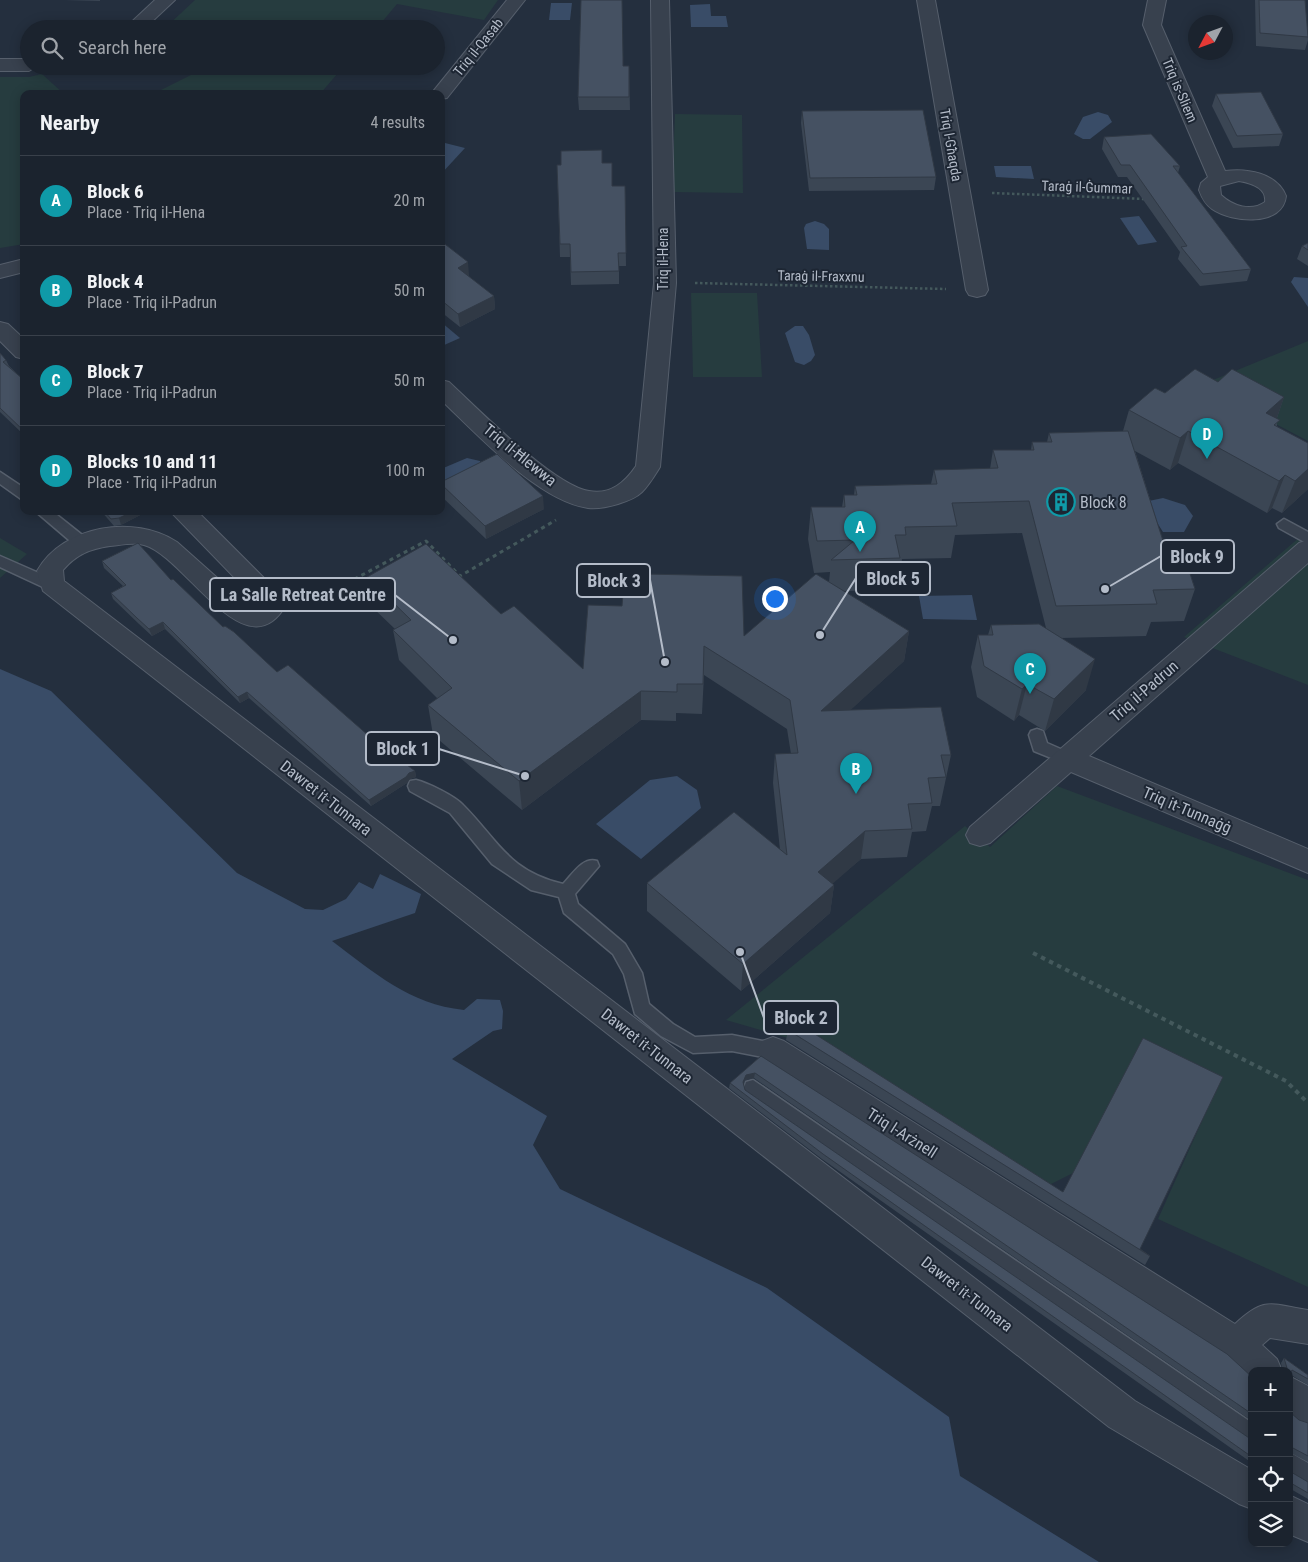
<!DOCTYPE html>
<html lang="en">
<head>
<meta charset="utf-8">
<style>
	body { margin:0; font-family:"Roboto Condensed",sans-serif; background:#282f3a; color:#f1f3f6 }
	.controls { position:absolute; right:15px; bottom:15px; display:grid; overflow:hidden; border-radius:10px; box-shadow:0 2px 12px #0003 }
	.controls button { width:45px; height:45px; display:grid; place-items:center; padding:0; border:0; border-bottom:1px solid #39404a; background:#1b232e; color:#f1f3f6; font:25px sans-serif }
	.compass { position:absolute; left:1188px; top:15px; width:45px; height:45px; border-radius:50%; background:#1b232e; box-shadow:0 2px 12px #0003; rotate:229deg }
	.you { position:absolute; left:774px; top:598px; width:18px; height:18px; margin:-12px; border:4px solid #fff; border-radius:50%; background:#1a73e8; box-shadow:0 0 0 8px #1a73e833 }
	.badge { display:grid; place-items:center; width:32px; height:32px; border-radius:50%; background:#db2777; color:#fff; font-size:16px; font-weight:700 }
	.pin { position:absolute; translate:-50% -41px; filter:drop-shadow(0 1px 2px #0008) }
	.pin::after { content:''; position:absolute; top:26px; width:18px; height:15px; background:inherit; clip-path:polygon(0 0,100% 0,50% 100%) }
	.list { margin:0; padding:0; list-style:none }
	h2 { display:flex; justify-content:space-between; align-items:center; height:65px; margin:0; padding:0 20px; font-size:21px }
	h2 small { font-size:16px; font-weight:400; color:#a0a4aa }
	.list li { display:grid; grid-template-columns:32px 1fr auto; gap:15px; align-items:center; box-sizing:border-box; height:90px; padding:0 20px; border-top:1px solid #39404a }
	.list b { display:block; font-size:19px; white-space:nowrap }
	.list p { margin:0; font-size:16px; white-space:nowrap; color:#a0a4aa }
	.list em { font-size:16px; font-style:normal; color:#a0a4aa }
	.icon { flex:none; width:28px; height:28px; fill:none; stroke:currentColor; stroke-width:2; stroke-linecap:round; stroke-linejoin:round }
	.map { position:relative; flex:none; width:1308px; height:1562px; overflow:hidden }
	.search { position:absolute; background:#1b232e; box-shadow:0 2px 12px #0003; left:20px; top:20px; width:425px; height:55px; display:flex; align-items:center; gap:12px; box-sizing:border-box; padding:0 18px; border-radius:28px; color:#a0a4aa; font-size:19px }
	.panel { position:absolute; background:#1b232e; box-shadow:0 2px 12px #0003; left:20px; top:90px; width:425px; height:425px; border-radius:10px }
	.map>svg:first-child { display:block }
</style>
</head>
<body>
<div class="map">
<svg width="1308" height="1562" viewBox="0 0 1308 1562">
	<rect width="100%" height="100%" fill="#242f3e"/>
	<path fill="#263c3f" d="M195,0H498L484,20L397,4L376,29H164Z
		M209,66H344L320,94H103L159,91Z
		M42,74L64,94H24V244L0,248V77H29Z
		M675,114L742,115L743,193L672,192Z
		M691,293H757L762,377H693Z
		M1308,341V441L1201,385Z
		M1308,530V685L1184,637Z
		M0,538L27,554L0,578Z
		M1057,786L1308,880V1287L1158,1219L1216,1090L1138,1048L1073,1173L1049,1185L805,1043L726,1020L965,826L990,847Z"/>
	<path fill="#394c67" d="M551,3H572L570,20H549Z
		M710,4L711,16H726L728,27H691L690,5Z
		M1098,112L1108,115L1112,122L1090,139H1083L1074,134L1083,117Z
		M441,142L465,148L441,174Z
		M994,166H1031L1034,179L996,177Z
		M1139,216L1157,242L1138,245L1120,218Z
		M815,221L824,224L829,229V250L807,249L804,228L806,224Z
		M1294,277L1308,278V307L1291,282Z
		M441,322L460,338L442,346Z
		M795,326H803L809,335L815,355L811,361L804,365L795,362L785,333Z
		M467,458L480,461L482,466L441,492V469Z
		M1163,498L1185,505L1193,516L1184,532H1163L1144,502Z
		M972,595L977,620L923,619L919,596Z
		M0,669L51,691L237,873L305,909L323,910L346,899L359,882L373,889L380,874L421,894L415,913L332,941C375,973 409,1004 464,1010L477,999L500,1000L503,1011L502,1029L493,1031L452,1059L547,1116L533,1145L560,1189L767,1288L949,1417L960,1476L1099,1562H0Z
		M677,776L697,790L701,808L641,859L596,824L650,780Z"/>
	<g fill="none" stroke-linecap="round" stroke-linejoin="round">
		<defs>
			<path id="service" d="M0,472L24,488V501L0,484Z
				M35,511H52L86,538L88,542L86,546H76Z
				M1284,519L1308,532V544L1279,528L1277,524Z
				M0,556L57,581L59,585L57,589H47L0,567Z
				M1037,729L1043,731L1047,743L1072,754L1074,758L1072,762L1066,764L1034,751L1029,735L1031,731Z
				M416,780C428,783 455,796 463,805C499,841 508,871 563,884C572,875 583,856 597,861L599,866L575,894L578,904L625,944L642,973L649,1004L673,1024L695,1037L732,1035L773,1043L779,1045L782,1051L779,1057L773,1059L732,1051L693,1053L661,1036L635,1014L624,974L613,954L564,913L559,897L531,890L492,864L450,813L410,791L408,786L410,781Z
				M753,1080L1252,1423V1446L746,1094L744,1088L746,1082Z
				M1289,1452L1308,1463V1487L1289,1476Z"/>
			<path id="minor" d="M651,0H669L676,283L660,467C655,475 649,485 642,492C636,498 627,501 618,504C608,507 598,509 588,508C538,501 477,434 441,400V380L449,382C477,408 554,486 589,491C611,495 625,482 636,466L654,283Z
				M917,0H935L988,290L985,295L977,297L969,295L966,290Z
				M1148,0H1166L1161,25L1225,171C1247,168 1277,173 1286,196C1283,227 1232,223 1212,209C1205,204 1202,198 1199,190L1201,183L1208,177L1143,25ZM1239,181C1251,183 1267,188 1265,202C1251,212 1233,206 1221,195L1220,186Z
				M0,322L8,324L24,339V359L16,357L0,341Z
				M170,511H197L277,591L286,605C246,674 185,556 144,545C134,542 120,545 110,546C90,549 77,554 63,570L64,581L1135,1401L1252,1470V1509L1239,1504L1109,1427L43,591L37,571C63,525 135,514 177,542L250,607L259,606V603Z
				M1308,540V563L1089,756L1308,849V873L1071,772L990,843L980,846L970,843L966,835L970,827L1299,543Z
				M773,1037L784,1041L1235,1324C1265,1296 1270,1304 1308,1310V1344L1270,1338L1262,1345L1277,1359L1282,1371H1252V1382L1225,1357L762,1061L758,1051L762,1041Z
				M1289,1376L1308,1386V1428L1296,1422L1289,1417Z
				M1289,1495L1308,1504V1542L1289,1534Z"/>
			<path id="tertiary" d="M155,0H175L144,29H124Z
				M507,0H525L447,98L441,99V94H431Z
				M0,59H29V66H37L29,71H0Z
				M24,259V272L0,278V265Z"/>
		</defs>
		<use href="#service" stroke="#565f6c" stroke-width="3"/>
		<use href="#minor" stroke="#565f6c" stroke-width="2"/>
		<use href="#tertiary" stroke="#565f6c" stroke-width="2"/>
		<path stroke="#44595c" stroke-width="2.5" stroke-dasharray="2.5 2.5" stroke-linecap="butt" d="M992,193L1145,199
			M695,283L946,289"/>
		<path stroke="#44595c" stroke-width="3" stroke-dasharray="4 4" stroke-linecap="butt" d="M303,601L330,592L426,541L460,576L556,520"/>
		<path stroke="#44595c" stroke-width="4" stroke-dasharray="4.5 4.5" stroke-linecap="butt" d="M1033,953L1286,1081L1308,1103"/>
		<use href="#service" fill="#38414e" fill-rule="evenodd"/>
		<use href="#minor" fill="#38414e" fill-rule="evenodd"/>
		<use href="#tertiary" fill="#38414e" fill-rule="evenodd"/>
	</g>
	<path fill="#3b4654" d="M64,0H100V1Z
		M1255,0H1305L1308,40L1305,50L1256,46Z
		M623,58V66H629L630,110H579L578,97Z
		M1216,94L1283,134L1279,146L1233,148L1212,106Z
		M802,111L936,177L934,190L809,191L801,123Z
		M1104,137L1180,166L1178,173L1251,269L1247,281L1200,286L1178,259L1180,252L1127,177H1118L1102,149Z
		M602,163L612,186H625L626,266H619V284L571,285L570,257H560L557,165Z
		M441,241L469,275L468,276L494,296L495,309L460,327L441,312Z
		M1308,243V266L1297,259L1302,246Z
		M0,353L6,360L9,366L24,380V435L0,412Z
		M1218,382L1284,397L1277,418V426L1308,489L1282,513L1272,508L1267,513L1178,463L1170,470L1135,451L1165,547L1195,589L1184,621L1151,622L1146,636L1061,638L1086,690L1045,731L1019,715L1014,721L977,697L971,667L978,635H988L991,625L1046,628L1022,533L955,535L951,558L902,559L901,567H898L895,590L844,591L909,631L904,661L850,710L951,755L940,806H932L926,831L912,832L907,857L861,859L832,883L834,885L830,913L741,991L647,911V883L780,850L773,783L775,754H791L787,729L704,675L702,714L676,713V721L641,720L522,810L433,735L428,705L438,699L399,660L393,630L395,629L372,607L367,577L501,614L583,669L744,636L829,582L830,572L814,573L808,539L811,507H842L844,495H854L855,486L931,484L934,470L990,469L993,450H1031L1032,442H1047L1049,433L1123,431L1129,410L1165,393Z
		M441,482L544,509L486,539L441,496Z
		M101,511H148L121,525L114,526Z
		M102,561L171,580L223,627L277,672L369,736L415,771L416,777L410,779L407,783L371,806L249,698L240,703L165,629L152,636L139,624L113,599L111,593L123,586L104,568Z
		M788,1030L1140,1249L1150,1256L1145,1265L786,1040Z
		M761,1056L1252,1377V1421L754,1078L745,1080L744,1085L745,1090L1252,1440V1463L822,1159L729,1088L730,1083Z
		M1284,1358L1308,1375V1385L1291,1375V1413L1299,1420L1308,1423V1462L1291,1453V1472L1308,1482V1499L1289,1488V1371L1282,1368L1281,1363Z"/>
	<path fill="#303945" d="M468,262L469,275L459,280L458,268Z
		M494,296L495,309L460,327L458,314Z
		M1284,397L1273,429L1266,413Z
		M1188,431L1178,463L1170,470L1180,438Z
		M1308,469V489L1282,513L1295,481Z
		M1285,475L1272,508L1267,513L1279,481Z
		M543,496L544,509L486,539L485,526Z
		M134,511H148L121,525L119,518Z
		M163,622L165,629L152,636L149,629Z
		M909,631L904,661L817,741L821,711Z
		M1095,659L1086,690L1045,731L1054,699Z
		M1027,684L1019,715L1014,721L1022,689Z
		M641,691V720L522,810L519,781Z
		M247,692L249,698L240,703L238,697Z
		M415,771L416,777L410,779L407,783L371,806L369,800L409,773Z
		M865,831L861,859L814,900L818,872Z
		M834,885L830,913L741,991L743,964Z
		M755,1073L754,1078L745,1080L742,1087L743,1082L746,1075Z"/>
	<path fill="#455162" stroke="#303945" d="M581,0H622L623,57V66H629V97H578Z
		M1259,0H1305L1308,37L1260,33Z
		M1261,92L1283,134L1237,136L1216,94Z
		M923,110L936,177L810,178L802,111Z
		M1151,134L1180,166H1173L1251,269L1203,274L1181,247L1187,246L1130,165H1121L1104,137Z
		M602,150V163H612V186H625L626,253H618L619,271L571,272L570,244H560L557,165H561V151Z
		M441,241L468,262L458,268L494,296L458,314L441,300Z
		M1308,243V250L1302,246Z
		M0,353L6,360L3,362L24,380V431L0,408Z
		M1195,369L1218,382L1232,369L1284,397L1266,413L1280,420L1274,425L1308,443V469L1295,481L1285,475L1279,481L1188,431L1180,438L1129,410L1155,388L1165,393Z
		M1128,431L1165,547L1181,546L1195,589L1153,590L1157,604L1056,606L1029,501L952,503L957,526L905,527L906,535H895L900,558L831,560L855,540L817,541L811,507H845L844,495H857L855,486L937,484L934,470L998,468L993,450H1034L1032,442H1052L1049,433Z
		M497,454L543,496L485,526L441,484V482Z
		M104,511H134L119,518L111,519Z
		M138,543L171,580L173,579L223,627L225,626L234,632L277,672L288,665L369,736L415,771L409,773L406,777L369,800L247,692L238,697L163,622L149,629L137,618L111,593L126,585L102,561Z
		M426,544L501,614L514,606L583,669L588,605L622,606L623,594H644V574L742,576L744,636L816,574L909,631L821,711L941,707L951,755H941L946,777L928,778L932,803L908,804L912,829L865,831L818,872L834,885L743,964L647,883L734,812L787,855L775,754L798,753L790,700L704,646L703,684H677V692L641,691L519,781L428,705L452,688L393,630L411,620L367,577Z
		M1039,624L1095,659L1054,699L1027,684L1022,689L984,666L978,635H993L991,625Z
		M796,1022L1063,1192L1143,1038L1223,1077L1140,1249L1150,1256L788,1030Z
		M761,1056L1227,1354L1252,1377V1414L755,1073L746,1075L743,1082L745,1090L1252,1440V1457L823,1154L730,1083Z
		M1284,1358L1308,1375V1379L1292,1370L1291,1372V1413L1299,1420L1308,1423V1456L1291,1447V1472L1308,1482V1493L1289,1482V1371H1257V1368H1287Z"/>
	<defs>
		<symbol id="building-ring" viewBox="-11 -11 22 22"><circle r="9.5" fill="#1d2633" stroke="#0f9aa8" stroke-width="1.5"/><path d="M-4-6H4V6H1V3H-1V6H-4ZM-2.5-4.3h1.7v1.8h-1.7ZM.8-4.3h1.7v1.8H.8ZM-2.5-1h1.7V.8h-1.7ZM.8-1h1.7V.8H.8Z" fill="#0f9aa8"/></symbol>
	</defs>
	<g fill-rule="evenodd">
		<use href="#building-ring" x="1045" y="486" width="32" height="32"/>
	</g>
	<g text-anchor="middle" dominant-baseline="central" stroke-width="4" stroke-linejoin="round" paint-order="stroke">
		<g font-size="14" fill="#b4bcc9" stroke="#1d2633">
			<text transform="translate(478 47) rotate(-51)">Triq il-Qasab</text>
			<text transform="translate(1180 90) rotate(67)">Triq is-Sliem</text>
			<text transform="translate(951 145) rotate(80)">Triq l-Għaqda</text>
			<text transform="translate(1087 187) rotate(2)">Taraġ il-Ġummar</text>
			<text transform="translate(663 259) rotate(-90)">Triq il-Hena</text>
			<text transform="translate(821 276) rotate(1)">Taraġ il-Fraxxnu</text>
		</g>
		<g font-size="16" fill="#b4bcc9" stroke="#1d2633">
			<text transform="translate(520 455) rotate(39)">Triq il-Ħlewwa</text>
			<text transform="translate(1144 691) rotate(-41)">Triq il-Padrun</text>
			<text transform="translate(326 798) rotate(38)">Dawret it-Tunnara</text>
			<text transform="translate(1187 810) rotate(23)">Triq it-Tunnaġġ</text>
			<text transform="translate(647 1046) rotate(38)">Dawret it-Tunnara</text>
			<text transform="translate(902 1133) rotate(32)">Triq l-Arżnell</text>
			<text transform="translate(967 1294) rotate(38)">Dawret it-Tunnara</text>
		</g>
		<g font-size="16" fill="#b4bcc9" stroke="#1d2633" text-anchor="start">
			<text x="1080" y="502">Block 8</text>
		</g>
	</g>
	<path fill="none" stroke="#b4bcc9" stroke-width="2" d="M1105 589L1161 556M820 635L856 578M665 662L650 580M453 640L395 595M525 776L439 749M740 952L764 1018"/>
	<g fill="#b4bcc9" stroke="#1d2633" stroke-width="2">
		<circle cx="1105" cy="589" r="5"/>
		<circle cx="820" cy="635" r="5"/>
		<circle cx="665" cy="662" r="5"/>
		<circle cx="453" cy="640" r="5"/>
		<circle cx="525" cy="776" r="5"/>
		<circle cx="740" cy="952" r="5"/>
	</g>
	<g fill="#1d2633" stroke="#b4bcc9" stroke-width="2">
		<rect x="1161" y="540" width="73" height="33" rx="5"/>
		<rect x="856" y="562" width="74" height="33" rx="5"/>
		<rect x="577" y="564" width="73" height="33" rx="5"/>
		<rect x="210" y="578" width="185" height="33" rx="5"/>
		<rect x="366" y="732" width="73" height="33" rx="5"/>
		<rect x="764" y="1001" width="74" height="33" rx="5"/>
	</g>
	<g font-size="18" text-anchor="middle" font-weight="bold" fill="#b4bcc9">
		<text x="1197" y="563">Block 9</text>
		<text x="893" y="585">Block 5</text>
		<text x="614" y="587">Block 3</text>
		<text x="303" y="601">La Salle Retreat Centre</text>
		<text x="403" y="755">Block 1</text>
		<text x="801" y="1024">Block 2</text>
	</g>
</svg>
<div class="controls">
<button>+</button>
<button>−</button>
<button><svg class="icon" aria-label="locate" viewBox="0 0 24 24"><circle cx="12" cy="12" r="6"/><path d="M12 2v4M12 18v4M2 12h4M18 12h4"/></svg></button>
<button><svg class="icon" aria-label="layers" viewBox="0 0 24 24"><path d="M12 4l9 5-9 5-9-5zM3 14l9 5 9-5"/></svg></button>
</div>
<svg class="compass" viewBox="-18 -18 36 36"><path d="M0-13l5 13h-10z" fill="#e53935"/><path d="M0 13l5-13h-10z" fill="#a0a4aa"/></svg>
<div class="you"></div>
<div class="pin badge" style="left:860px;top:552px;background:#0f9aa8">A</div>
<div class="pin badge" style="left:856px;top:794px;background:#0f9aa8">B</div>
<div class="pin badge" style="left:1030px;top:694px;background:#0f9aa8">C</div>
<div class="pin badge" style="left:1207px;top:459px;background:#0f9aa8">D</div>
<div class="search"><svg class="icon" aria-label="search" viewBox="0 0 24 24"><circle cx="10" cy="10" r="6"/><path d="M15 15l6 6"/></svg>Search here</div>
<section class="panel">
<h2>Nearby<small>4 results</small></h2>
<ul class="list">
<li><span class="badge" style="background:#0f9aa8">A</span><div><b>Block 6</b><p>Place · Triq il-Hena</p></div><em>20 m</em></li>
<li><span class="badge" style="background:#0f9aa8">B</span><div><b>Block 4</b><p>Place · Triq il-Padrun</p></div><em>50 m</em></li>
<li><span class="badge" style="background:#0f9aa8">C</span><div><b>Block 7</b><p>Place · Triq il-Padrun</p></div><em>50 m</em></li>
<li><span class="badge" style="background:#0f9aa8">D</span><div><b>Blocks 10 and 11</b><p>Place · Triq il-Padrun</p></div><em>100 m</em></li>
</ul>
</section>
</div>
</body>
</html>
